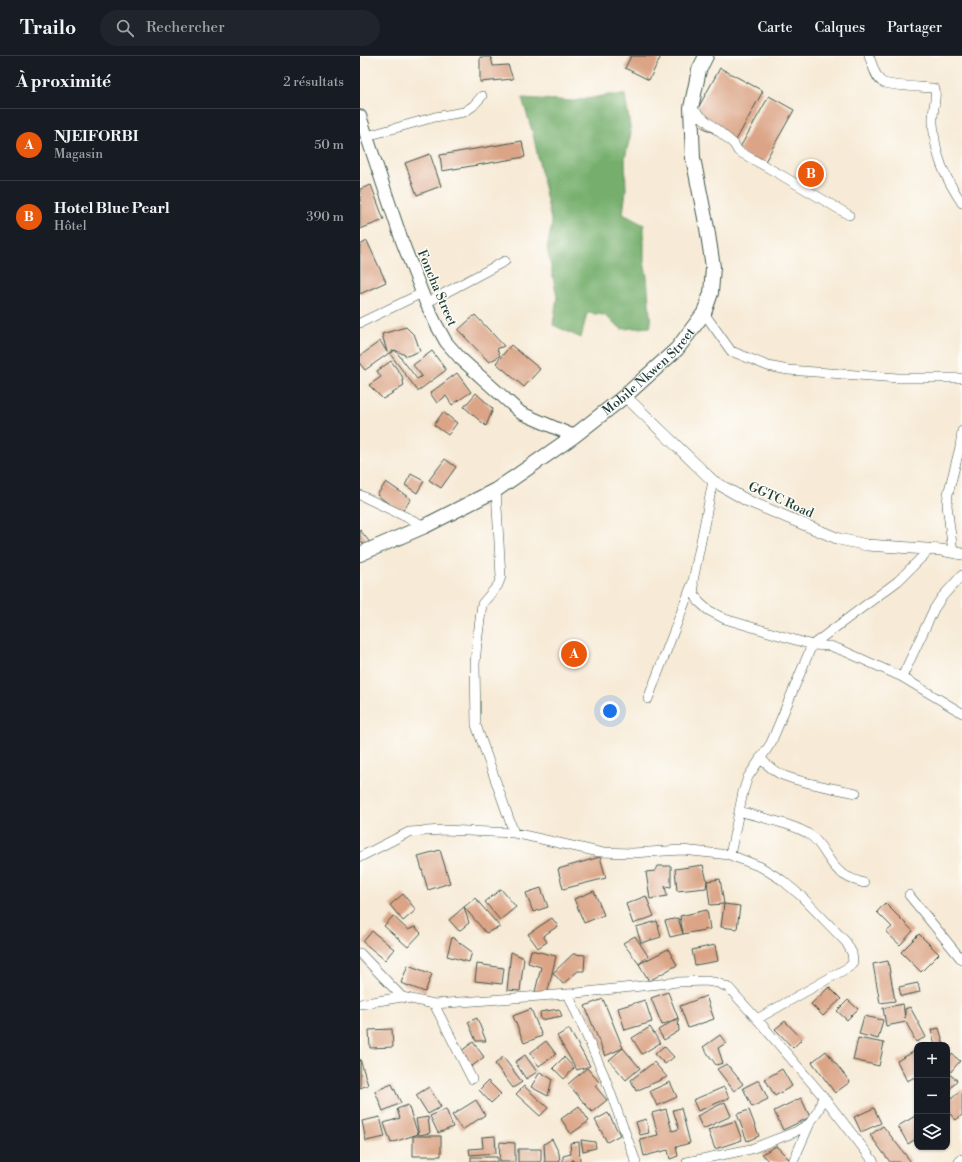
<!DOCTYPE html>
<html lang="fr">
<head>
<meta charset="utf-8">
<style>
	body { margin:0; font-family:"Libre Bodoni",serif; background:#20242c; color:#f1f3f6 }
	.controls { position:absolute; right:12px; bottom:12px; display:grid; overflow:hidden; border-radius:8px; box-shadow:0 1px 3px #0004 }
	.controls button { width:36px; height:36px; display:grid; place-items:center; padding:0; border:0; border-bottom:1px solid #363941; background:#171b24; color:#f1f3f6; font:20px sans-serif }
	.you { position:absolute; left:250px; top:655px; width:14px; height:14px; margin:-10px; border:3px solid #fff; border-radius:50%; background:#1a73e8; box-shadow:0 0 0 6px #1a73e833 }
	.badge { display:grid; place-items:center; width:26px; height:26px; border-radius:50%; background:#ea580c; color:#fff; font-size:13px; font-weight:700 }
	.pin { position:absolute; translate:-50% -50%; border:2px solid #fff; box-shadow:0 1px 4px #0006 }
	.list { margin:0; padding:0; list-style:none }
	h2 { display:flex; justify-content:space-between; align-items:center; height:52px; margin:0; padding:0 16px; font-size:17px }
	h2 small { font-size:13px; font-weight:400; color:#9ea1a6 }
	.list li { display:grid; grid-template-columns:26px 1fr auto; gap:12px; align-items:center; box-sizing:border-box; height:72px; padding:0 16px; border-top:1px solid #363941 }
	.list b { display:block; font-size:15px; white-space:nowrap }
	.list p { margin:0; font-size:13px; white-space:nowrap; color:#9ea1a6 }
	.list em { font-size:13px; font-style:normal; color:#9ea1a6 }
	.icon { flex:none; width:22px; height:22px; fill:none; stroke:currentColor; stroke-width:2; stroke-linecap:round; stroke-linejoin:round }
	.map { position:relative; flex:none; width:602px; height:1106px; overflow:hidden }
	header { display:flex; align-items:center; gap:24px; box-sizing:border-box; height:56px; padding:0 20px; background:#171b24; border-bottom:1px solid #363941 }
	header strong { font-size:19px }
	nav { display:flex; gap:22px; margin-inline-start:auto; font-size:14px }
	.search { width:280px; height:36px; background:#20242c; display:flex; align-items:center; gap:10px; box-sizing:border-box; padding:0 14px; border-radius:22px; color:#9ea1a6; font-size:15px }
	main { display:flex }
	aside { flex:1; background:#171b24 }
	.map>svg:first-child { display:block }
</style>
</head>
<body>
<header>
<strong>Trailo</strong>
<div class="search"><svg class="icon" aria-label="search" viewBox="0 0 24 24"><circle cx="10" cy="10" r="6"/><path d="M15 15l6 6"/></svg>Rechercher</div>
<nav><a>Carte</a><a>Calques</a><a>Partager</a></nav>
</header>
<main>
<aside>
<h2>À proximité<small>2 résultats</small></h2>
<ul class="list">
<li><span class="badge">A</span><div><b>NJEIFORBI</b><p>Magasin</p></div><em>50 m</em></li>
<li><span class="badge">B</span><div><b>Hotel Blue Pearl</b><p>Hôtel</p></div><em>390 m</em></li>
</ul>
</aside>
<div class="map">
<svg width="602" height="1106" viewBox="0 0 602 1106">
	<rect width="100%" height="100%" fill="#fdfcf7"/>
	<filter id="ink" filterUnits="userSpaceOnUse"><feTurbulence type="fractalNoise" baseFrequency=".025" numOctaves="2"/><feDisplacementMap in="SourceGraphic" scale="8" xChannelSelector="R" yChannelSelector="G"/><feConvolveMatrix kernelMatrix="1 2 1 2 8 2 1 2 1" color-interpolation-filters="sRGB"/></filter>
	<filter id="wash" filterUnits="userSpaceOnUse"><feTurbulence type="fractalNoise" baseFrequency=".012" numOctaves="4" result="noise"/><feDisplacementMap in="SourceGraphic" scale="16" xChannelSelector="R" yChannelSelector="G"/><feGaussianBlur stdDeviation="0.9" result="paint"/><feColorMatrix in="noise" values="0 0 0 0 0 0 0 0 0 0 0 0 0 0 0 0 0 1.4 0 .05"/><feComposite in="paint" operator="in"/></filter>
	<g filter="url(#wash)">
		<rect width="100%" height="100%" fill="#f7ead6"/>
		<path fill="#76af6d" stroke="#4a7650" d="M249,39H265L271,77L265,102L266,134L263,158L284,169V206L287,221L291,271L262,273L244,259L227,257L221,282L193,269L197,241L187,191L192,169L173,78L162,42L214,45Z"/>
		<g id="blocks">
			<path fill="#dba486" d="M271,0H301L289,24L265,12Z
				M120,1H131L133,10L148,9L153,23L120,26Z
				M360,12L403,35L374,88L331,65Z
				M409,40L434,54L403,109L378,95Z
				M162,85L165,101L82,115L80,99Z
				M70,98L81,130L57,139L45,107Z
				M11,129L24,164L0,173V133Z
				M7,185L26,226L0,238V189Z
				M115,259L144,290L137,293L140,300L129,306L98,274Z
				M46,271L55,280L60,295L47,300L35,294L32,295L5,314L0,308V300L20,285L27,296L22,278Z
				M151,289L180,313L164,331L136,307Z
				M35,294L57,323L62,320L53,309L72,295L86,314L58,335L30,298Z
				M31,305L42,320L44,330L23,343L9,329L21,321L17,315Z
				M97,317L111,336L92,349L86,340L77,347L70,337Z
				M116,337L133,353L126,370L104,351Z
				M83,356L97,367L88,379L74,369Z
				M85,403L96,411L81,432L69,424Z
				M51,418L64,425L57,437L45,429Z
				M26,426L51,443L41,457L17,439Z
				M0,474L12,489L6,491L0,484Z
				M80,794L90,827L68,834L58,800Z
				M240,801L246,822L203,833L198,813Z
				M343,809L347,825L346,832L317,835L315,813Z
				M297,810H311V831L305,830L307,840L290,843L286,816L295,815Z
				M360,823L364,848L350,849L347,825Z
				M181,832L188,851L173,856L166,837Z
				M141,833L156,851L140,864L125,846Z
				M234,835L244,859L224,867L214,843Z
				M43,838L56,854L43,865L30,849Z
				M286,840L294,860L273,868L266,848Z
				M115,842L140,871L126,877L104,851Z
				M525,847L553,875L540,889L526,876L532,871L517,856Z
				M364,848L380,850L377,873L361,871Z
				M104,851L109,867L99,875L89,864Z
				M347,854L350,873L323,878L320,860Z
				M33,860L48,874L55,871L61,877L48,891L24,870Z
				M192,862L198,870L183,880L187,886L178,892L168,878Z
				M318,862L323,878L310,881L305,865Z
				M297,865L301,881L281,887L276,871Z
				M12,875L34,893L25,904L3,886Z
				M559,878L579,898L561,916L541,896Z
				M275,880L288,900L279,908L263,887Z
				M92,881L112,896L109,906L87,900Z
				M355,889L358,905L335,909L332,894Z
				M308,893L317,909L289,925L279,908Z
				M171,894L196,900L187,939L175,936L181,911L168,907Z
				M151,896L164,902L160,935L147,934Z
				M213,898L225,899L224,915H218L203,928L193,917Z
				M528,905L535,945L520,947L513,908Z
				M117,908L144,912L142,928L115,925Z
				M48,909L72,918L65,936L41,927Z
				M558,927L560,936L541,940L539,931Z
				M469,931L481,943L463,960L451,948Z
				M308,936L318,962L302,969L291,942Z
				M346,940L354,963L328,972L320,950Z
				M243,943L263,992L245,1000L225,950Z
				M285,944L292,966L265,974L258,952Z
				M488,944L498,953L487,964L477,955Z
				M543,948L545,962V953L550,951L566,981L556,986L546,966L526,970L523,952Z
				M171,953L182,980L164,987L153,960Z
				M199,953L202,960L181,964L180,956Z
				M504,960L523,964L518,983L499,978Z
				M117,962L126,985H116L108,966Z
				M318,962L319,975L304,984L298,974Z
				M425,965L442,983L433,992L415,973Z
				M290,971L300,987L282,998L272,982Z
				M579,972L584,989H575L571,974Z
				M32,973L33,991L10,992L9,974Z
				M209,973L230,1010L217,1014L197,980Z
				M360,979L366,987L358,992L363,1007L356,1009L343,991Z
				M498,982L524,987L519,1010L493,1004Z
				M186,985L196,998L179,1010L170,997Z
				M113,986L124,1001L111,1011L100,996Z
				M304,990L314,1001L305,1008L295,998Z
				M263,992L280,1012L266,1024L249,1004Z
				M557,994V1020L547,1025L537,1005Z
				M466,995L490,1026L475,1037L452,1006Z
				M592,998L600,1005L589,1018L597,1024L587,1037V1005Z
				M165,999L177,1016L166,1023L155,1006Z
				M143,1001L162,1026L153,1032L135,1008Z
				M204,1001L214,1012L204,1023L193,1012Z
				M0,1003L8,1029L0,1032Z
				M294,1006L307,1021L276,1035L271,1024Z
				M367,1008L383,1028L374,1035L357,1013Z
				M227,1012L239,1026L235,1030L247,1044L232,1056L208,1028Z
				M422,1013L432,1030L415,1040L405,1023Z
				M180,1016L192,1023L188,1040L171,1031Z
				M399,1024L408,1043L392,1051L383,1032Z
				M128,1025L141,1038L131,1047L119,1034Z
				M310,1026L317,1041L297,1050L290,1035Z
				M32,1028L41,1047L23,1055L15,1035Z
				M164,1030L188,1052L180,1060L156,1038Z
				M69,1031L81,1051L68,1058L56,1039Z
				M364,1031L369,1042L338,1055L333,1044Z
				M602,1033V1059L596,1064L587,1055V1047Z
				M441,1042L450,1061L423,1074L414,1055Z
				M116,1044L125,1059L102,1074L92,1059Z
				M365,1046L371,1060L343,1073L337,1060Z
				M48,1049L58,1078L31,1087L24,1067L40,1062L37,1053Z
				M219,1050L229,1065L211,1078L201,1063Z
				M321,1052L330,1087L316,1091L318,1100L310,1103L308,1094L284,1100L280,1083L298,1079L292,1057L306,1053L312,1075L319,1073L313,1054Z
				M514,1052L521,1067L501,1076L494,1061Z
				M86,1053L93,1071L78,1077L70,1060Z
				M389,1054L399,1080L387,1085L377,1058Z
				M248,1057L260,1079L247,1086L235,1064Z
				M557,1059V1082L548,1088L538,1070Z
				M20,1061L25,1081L6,1085L2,1065Z
				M68,1061L70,1077L59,1079L56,1063Z
				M286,1063L289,1077L280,1079L276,1066Z
				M375,1065L382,1084L355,1093L348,1074Z
				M523,1070L551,1106H530L510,1079Z
				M53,1080H81V1100H53Z
				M135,1080L136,1097L110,1099L109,1093L123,1092L122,1081Z
				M192,1083L199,1097L200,1106H185L184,1088Z
				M221,1084L235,1086L236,1092L223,1095Z
				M140,1086L155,1087V1106H139Z
				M219,1086L220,1106H213V1104H212V1106H203V1100L211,1098L210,1087Z
				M416,1090L430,1104L429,1106H409L402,1098Z
				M158,1093H181V1106H158Z
				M111,1101H137V1106H111Z"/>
		</g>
	</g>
	<g filter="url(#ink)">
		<use href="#blocks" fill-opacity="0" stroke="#3f574c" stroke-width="1"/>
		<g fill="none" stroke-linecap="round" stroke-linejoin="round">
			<defs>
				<path id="minor" d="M509,0C512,7 515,21 522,26C529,30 562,31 572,32L575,33C577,40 572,57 573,67C575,100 584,120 602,147
					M331,52L374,88L378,95L421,119L489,159
					M7,80L75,61L104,56L113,50L122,40
					M66,247L145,205
					M344,257L371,295L408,310L428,314L538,322H602
					M0,267L62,237
					M353,425L333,525L334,537L339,546L348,554L365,563L452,589L470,590L484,595L542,621L602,657
					M136,434L141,521L138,529L122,548L117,587L115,608L116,669L154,777
					M0,439L65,470
					M593,496L587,449L588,438L600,391L602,375
					M542,621L574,553L582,541L602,519
					M288,643L332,528
					M400,702C406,708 412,714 420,718C439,727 474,732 496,737
					M379,755C398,761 435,768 450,779C463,788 467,805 479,815C486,822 495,824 504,827
					M370,799L383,736L388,721L411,687L452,589L538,525L569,494
					M0,801L49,776L84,774L154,777L239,796L272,797L322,794L370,799L401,811L422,824L441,840L486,886L492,897L493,906L489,911L397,963
					M549,839L602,904
					M0,897L42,941
					M208,938L244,1019L276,1106
					M0,948L42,941L74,948L208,938L318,926L346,925L358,927L369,932L397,963L463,1040L514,1106
					M74,948L112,1023
					M327,1106L391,1093L435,1076L450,1067L459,1053L463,1040
					M433,1106L450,1067
					M599,1106L602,1103"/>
				<path id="tertiary" d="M265,340L353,425L388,445L479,483L507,489L581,494L602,498"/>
				<path id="secondary" d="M0,60L42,185L66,247L76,268L86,286L100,302L161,357L214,380"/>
				<g id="trunk">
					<path id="s1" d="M0,498L65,470L136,434L214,380L265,340L317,293L344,257L351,237L353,211L347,172L333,102L331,52L339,14L346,0"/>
				</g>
			</defs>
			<use href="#minor" stroke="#3f574c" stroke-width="10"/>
			<use href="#tertiary" stroke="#3f574c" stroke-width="12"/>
			<use href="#secondary" stroke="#3f574c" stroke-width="14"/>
			<use href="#trunk" stroke="#3f574c" stroke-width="16"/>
			<use href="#minor" stroke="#fff" stroke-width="9"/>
			<use href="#tertiary" stroke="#fff" stroke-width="11"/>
			<use href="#secondary" stroke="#fff" stroke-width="12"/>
			<use href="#trunk" stroke="#fff" stroke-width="14"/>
		</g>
	</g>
	<g text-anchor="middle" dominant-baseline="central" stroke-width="3" stroke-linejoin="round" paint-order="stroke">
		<g font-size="13" fill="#1f3d34" stroke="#fdfcf7">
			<text transform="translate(77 232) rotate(67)">Foncha Street</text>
			<text stroke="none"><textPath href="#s1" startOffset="344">Mobile Nkwen Street</textPath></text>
			<text transform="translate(421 444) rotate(24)">GGTC Road</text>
		</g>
	</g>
</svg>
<div class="controls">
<button>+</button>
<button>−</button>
<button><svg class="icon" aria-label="layers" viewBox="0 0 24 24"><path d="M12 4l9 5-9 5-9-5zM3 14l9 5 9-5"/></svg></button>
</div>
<div class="you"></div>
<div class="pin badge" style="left:214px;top:598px">A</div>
<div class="pin badge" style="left:451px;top:118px">B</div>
</div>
</main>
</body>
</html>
